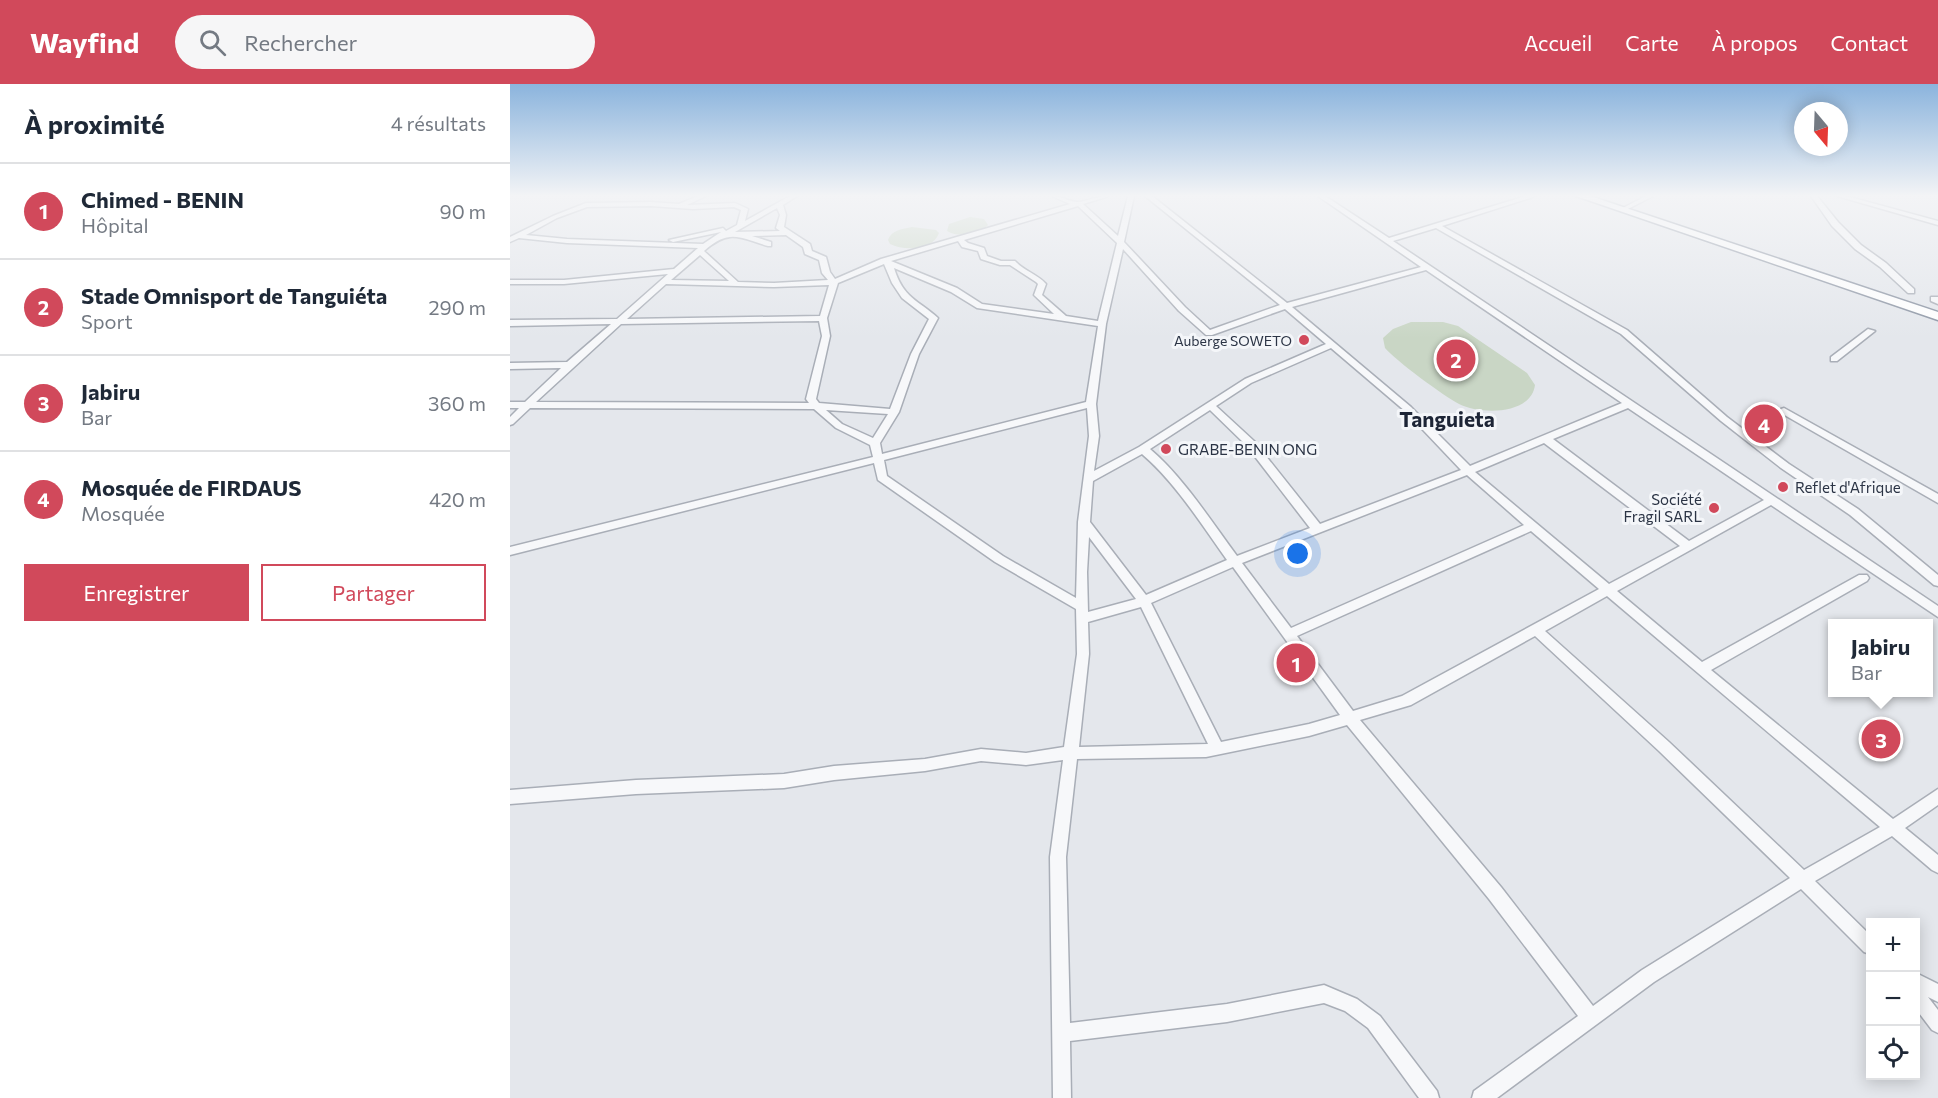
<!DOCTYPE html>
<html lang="fr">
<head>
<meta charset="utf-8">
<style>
	body { margin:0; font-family:Commissioner,sans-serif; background:#f6f6f7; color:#1f2937 }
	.controls { position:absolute; right:18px; bottom:18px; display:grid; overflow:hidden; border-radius:0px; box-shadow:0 3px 15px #0003 }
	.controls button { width:54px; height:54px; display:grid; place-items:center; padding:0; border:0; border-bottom:2px solid #e0e1e3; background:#fff; color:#1f2937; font:30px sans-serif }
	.compass { position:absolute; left:1284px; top:18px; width:54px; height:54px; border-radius:50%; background:#fff; box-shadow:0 3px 15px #0003; rotate:161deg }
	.you { position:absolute; left:788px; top:470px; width:21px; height:21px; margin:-15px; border:4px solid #fff; border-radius:50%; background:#1a73e8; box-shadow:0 0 0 9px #1a73e833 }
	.badge { display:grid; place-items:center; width:39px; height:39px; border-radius:50%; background:#d1495b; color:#fff; font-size:20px; font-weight:700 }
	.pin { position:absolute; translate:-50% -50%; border:3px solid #fff; box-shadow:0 2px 6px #0006 }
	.popup { position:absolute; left:1318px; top:535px; width:105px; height:78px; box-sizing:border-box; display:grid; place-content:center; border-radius:0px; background:#fff; filter:drop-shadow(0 2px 4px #0005); font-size:20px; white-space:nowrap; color:#747a83 }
	.popup b { font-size:22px; color:#1f2937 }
	.popup::after { content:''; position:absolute; left:50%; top:100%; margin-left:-12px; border:12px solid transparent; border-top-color:#fff }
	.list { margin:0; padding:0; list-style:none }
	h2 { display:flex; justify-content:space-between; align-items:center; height:78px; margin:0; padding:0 24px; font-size:26px }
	h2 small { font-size:20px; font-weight:400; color:#747a83 }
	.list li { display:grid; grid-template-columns:39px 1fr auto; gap:18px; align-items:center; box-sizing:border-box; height:96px; padding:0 24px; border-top:2px solid #e0e1e3 }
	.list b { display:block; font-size:22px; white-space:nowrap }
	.list p { margin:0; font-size:20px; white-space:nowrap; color:#747a83 }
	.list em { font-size:20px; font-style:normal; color:#747a83 }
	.actions { display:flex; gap:12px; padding:18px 24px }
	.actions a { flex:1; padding:14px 0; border:2px solid #d1495b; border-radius:0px; text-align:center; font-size:21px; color:#d1495b }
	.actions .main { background:#d1495b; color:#fff }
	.icon { flex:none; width:33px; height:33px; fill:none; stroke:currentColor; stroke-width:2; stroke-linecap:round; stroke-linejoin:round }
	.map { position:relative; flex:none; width:1428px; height:1014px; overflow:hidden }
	header { display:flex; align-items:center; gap:36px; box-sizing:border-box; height:84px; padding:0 30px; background:#d1495b; color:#fff }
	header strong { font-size:28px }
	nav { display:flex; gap:33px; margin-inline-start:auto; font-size:21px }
	.search { width:420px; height:54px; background:#f6f6f7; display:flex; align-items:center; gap:15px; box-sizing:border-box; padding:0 21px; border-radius:33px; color:#747a83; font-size:22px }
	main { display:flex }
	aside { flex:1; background:#fff }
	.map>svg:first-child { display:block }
</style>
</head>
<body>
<header>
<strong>Wayfind</strong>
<div class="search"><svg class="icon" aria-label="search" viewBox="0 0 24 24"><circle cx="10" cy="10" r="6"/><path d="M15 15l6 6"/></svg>Rechercher</div>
<nav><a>Accueil</a><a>Carte</a><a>À propos</a><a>Contact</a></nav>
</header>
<main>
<aside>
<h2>À proximité<small>4 résultats</small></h2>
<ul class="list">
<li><span class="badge">1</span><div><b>Chimed - BENIN</b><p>Hôpital</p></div><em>90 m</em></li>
<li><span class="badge">2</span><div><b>Stade Omnisport de Tanguiéta</b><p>Sport</p></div><em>290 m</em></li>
<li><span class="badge">3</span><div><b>Jabiru</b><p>Bar</p></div><em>360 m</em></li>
<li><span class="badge">4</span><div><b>Mosquée de FIRDAUS</b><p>Mosquée</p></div><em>420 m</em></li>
</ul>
<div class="actions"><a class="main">Enregistrer</a><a>Partager</a></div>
</aside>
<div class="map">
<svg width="1428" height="1014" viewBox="0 0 1428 1014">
	<rect width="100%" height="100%" fill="#e4e7ec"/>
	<path fill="#c9d6c5" d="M460,133L474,135L478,141C469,151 449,154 437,147L439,140Z
		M402,143L426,146L429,149C423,167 394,167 380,160L378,156C381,146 393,145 402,143Z
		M901,238H933L948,242L1017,289L1025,301C1021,331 971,331 949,320C935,313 885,276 875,264L873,254L883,245Z"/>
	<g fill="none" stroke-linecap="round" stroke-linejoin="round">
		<defs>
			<path id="minor" d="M188,112H196L177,121L225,119L238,125L235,137L280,112H287L273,121L276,131L274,143L300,160L302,167L316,173L320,188L325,195L371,175L560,120L542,112C551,112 558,117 567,118C576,118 587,112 597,112L596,113L573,120L608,152L618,112H624L614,158L675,223L700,246L770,221L635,112H642L777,219L911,183L808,112H815L879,154L1016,112H1024L1023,113L932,142L1117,246L1217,333L1279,380L1348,425L1428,491V502L1424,501L1340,431L1271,384L1211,337L1111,250L926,144L883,157L1428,522V533L1261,421L1107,507L1192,578L1349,491H1357L1359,494L1357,497L1201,586L1383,735L1428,705V721L1395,744L1428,771V789L1422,786L1382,752L1305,797L1360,851V870L1354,868L1291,805L1144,898L987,1014H962L964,1007L1068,932L979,815L837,641L799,652L696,673L567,675L556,773L560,939L717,920L814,901L847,915L870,932L927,1007L929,1014H909L858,944L835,927L814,919L717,938L560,957L561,1014H543L540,773L553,676L516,681L471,677L415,687L324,696L274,704L126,710L0,720V706L126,696L274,690L324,682L415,675L471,665L516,669L554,663L567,570L566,525L485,478L368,396L364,379L0,471V463L363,373L360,361L326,344L304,325L20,324L3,340L0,341V333L9,324H0V318H15L51,284L0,285V279L57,278L101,240L0,242V236L107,235L158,190L54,200H0V196H54L164,185L188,164L57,159L9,154L0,158V153L43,132L76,119L141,118L169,120ZM141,122L183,125L224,123L231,126L227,141L216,147L213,144L159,156L163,158L211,148L193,160L57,155L16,151L47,134L77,123ZM568,122L607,159L588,237L556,232L532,211L536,200C527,190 514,187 505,177H491L477,172L474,164L458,159L454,156ZM267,124L270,131L266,144L270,147L225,148ZM276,151L293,163L295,170L309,176L312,189L318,196L264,199L228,198L194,167C220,144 230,154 258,162H261V158L242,152ZM448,157L452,163L468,167L471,175L490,181H500L526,198L528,200L524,211L544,230L472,220L447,204L381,177ZM613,165L669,227L696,251H702L775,225L816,260L735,295L629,363L584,387L589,352L586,320L596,240ZM190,171L219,197L161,196ZM374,180L382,199L392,214L419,235L401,270L380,325L309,319L306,315L320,252L317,234L328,199ZM384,184L441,208L467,224L588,242L576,318L372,370L370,359L389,328L409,270L428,234C408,216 393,214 384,184ZM916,186L1112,319L960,382L901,323L782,223ZM156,200L264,203L319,201L310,232L117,235ZM309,237L312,252L296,315L299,319L26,318L111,240ZM821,264L895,327L951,386L810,440L744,357L706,322L741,299ZM577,324L579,352L568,438L566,514L493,472L377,392L374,376ZM1118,324L1254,416L1179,457L1043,355ZM316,326L378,330L363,354L332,340ZM700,326L736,361L800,444L727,472C701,437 673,393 640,365ZM1034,359L1170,462L1099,500L965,388ZM632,370C665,398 692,441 717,476L636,511L580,438L583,397ZM957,391L1014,441L781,544L732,479ZM1021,447L1089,505L892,612L843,627L787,552ZM579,453L626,515L578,528L577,488ZM723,483L830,631L799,640L711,658L641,519ZM1097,512L1370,743L1294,786L1159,658L1035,547ZM631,523L698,660L569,663L579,570L578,538ZM1025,552L1149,667L1280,794L1132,886L1083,922L991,803L850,636L901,621Z
				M1136,112H1143L1114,127L1109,126Z
				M1301,112H1307L1328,138L1351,161L1376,179L1404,205V209H1398L1370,183L1345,165L1322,142Z
				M1327,112H1336L1428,137V141Z
				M1421,213H1428V220L1421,217Z
				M1358,245L1365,247L1327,277H1321V273Z
				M1274,324L1428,410V419L1271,329V325Z
				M1406,889L1428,900V918L1418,913L1428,926V949L1422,946L1406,925Z"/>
			<path id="highway" d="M1066,112H1080L1428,228V236Z"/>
		</defs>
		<use href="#minor" stroke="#a9aeb7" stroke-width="3"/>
		<use href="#highway" stroke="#8b94a3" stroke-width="3"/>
		<use href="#minor" fill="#f7f8fa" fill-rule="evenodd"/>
		<use href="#highway" fill="#fff" fill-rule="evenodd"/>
	</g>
	<linearGradient id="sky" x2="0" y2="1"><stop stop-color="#8bb4dd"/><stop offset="0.44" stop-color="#f3f4f6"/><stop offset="1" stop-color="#f3f4f6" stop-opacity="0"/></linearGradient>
	<rect width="1428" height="254" fill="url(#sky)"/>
	<g fill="#d1495b" stroke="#f4f6f9" stroke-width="2">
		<circle cx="794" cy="256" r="6"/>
		<circle cx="656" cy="365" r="6"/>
		<circle cx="1273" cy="403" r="6"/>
		<circle cx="1204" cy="424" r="6"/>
	</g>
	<g text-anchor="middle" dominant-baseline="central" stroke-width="6" stroke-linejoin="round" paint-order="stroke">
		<g font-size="14" fill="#2b3445" stroke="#f4f6f9" text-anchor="end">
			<text x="782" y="256">Auberge SOWETO</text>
		</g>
		<g font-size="15" fill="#2b3445" stroke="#f4f6f9" text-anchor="start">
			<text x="668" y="365">GRABE-BENIN ONG</text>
			<text x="1285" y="403">Reflet d'Afrique</text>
			<text x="1192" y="415" text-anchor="end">Société<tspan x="1192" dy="17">Fragil SARL</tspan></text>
		</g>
		<g font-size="21" font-weight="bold" fill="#1d2536" stroke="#f4f6f9">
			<text x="937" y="334">Tanguieta</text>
		</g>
	</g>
</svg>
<div class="controls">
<button>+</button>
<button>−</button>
<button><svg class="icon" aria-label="locate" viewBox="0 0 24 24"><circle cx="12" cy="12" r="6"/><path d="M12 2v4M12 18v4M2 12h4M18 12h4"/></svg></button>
</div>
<svg class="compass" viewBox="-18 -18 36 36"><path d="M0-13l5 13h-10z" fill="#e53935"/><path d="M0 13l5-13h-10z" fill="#747a83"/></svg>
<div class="you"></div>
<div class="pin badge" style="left:786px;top:579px">1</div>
<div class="pin badge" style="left:946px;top:275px">2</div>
<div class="pin badge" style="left:1371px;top:655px">3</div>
<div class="popup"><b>Jabiru</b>Bar</div>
<div class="pin badge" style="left:1254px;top:340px">4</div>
</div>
</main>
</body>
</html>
